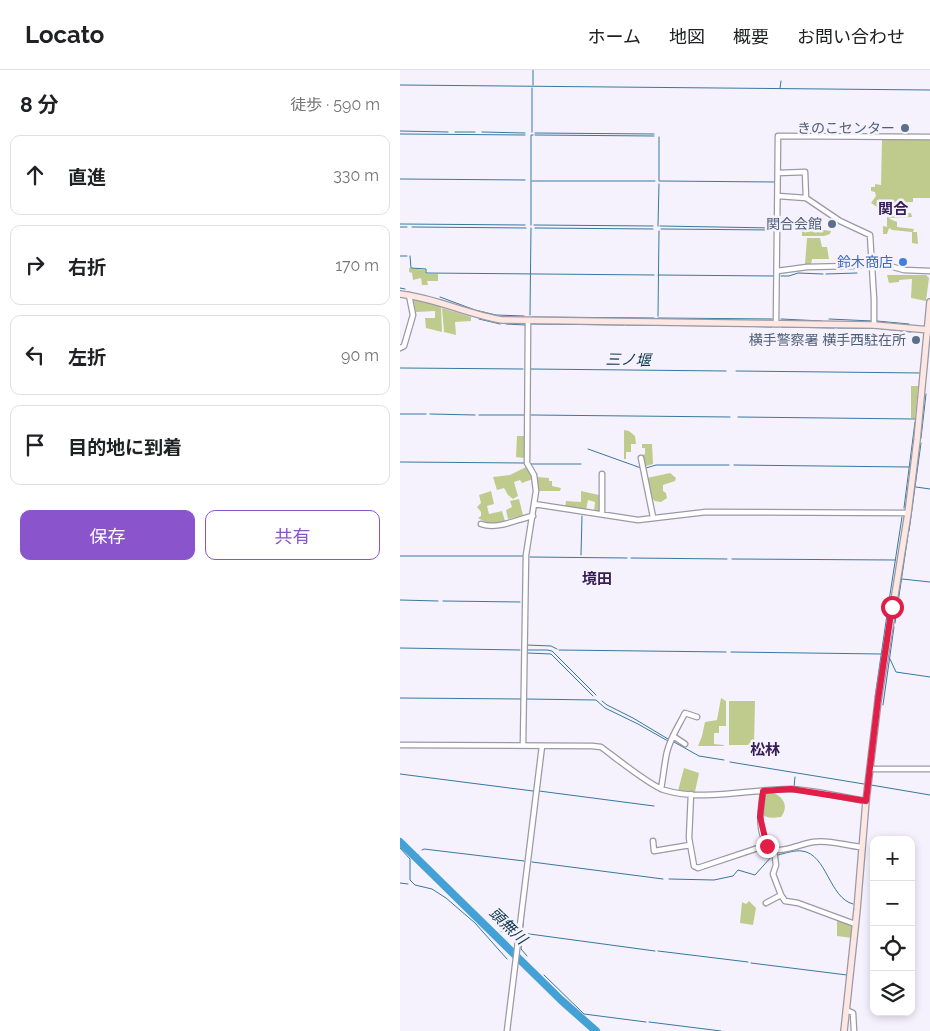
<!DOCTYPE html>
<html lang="ja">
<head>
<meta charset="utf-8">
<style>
	body { margin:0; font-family:Raleway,"Noto Sans JP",sans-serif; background:#f6f6f6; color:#202124 }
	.controls { position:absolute; right:15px; bottom:15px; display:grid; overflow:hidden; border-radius:10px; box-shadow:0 2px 8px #0003 }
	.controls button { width:45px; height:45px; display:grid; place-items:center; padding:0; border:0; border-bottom:1px solid #e0e0e0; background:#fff; color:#202124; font:25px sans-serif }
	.stop { position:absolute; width:15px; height:15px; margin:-11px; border:4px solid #e11d48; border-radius:50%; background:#fff }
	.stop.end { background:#e11d48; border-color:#fff; box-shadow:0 1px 5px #0008 }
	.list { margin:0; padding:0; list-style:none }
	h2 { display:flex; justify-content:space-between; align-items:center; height:65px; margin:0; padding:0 20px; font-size:21px }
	h2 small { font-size:16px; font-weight:400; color:#757577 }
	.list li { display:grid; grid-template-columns:32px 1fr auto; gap:15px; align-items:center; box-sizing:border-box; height:80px; margin:0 10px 10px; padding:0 10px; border:1px solid #e0e0e0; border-radius:10px }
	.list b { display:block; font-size:19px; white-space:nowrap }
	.list em { font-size:16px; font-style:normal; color:#757577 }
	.actions { display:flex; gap:10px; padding:15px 20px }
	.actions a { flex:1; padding:11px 0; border:1px solid #8954cc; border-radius:10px; text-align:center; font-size:18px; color:#8954cc }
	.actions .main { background:#8954cc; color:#fff }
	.icon { flex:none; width:28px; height:28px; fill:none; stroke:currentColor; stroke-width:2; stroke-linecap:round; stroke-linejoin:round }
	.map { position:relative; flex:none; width:530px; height:961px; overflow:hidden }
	header { display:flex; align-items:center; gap:30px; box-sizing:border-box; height:70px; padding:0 25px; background:#fff; border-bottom:1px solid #e0e0e0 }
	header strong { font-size:24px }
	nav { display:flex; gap:28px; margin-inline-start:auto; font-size:18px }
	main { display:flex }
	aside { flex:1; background:#fff }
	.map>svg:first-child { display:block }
</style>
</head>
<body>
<header>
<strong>Locato</strong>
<nav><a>ホーム</a><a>地図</a><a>概要</a><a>お問い合わせ</a></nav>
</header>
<main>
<aside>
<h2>8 分<small>徒歩 · 590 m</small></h2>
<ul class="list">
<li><svg class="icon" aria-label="ahead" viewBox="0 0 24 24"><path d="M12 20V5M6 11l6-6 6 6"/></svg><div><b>直進</b></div><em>330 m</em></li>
<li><svg class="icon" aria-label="right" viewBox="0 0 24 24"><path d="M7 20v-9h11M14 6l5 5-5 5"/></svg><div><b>右折</b></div><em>170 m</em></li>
<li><svg class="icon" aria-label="left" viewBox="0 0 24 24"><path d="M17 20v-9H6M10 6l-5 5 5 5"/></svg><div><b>左折</b></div><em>90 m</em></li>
<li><svg class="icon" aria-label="arrive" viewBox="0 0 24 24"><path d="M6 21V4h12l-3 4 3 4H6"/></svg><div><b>目的地に到着</b></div></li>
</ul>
<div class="actions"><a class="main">保存</a><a>共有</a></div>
</aside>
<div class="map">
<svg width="530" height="961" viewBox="0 0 530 961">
	<rect width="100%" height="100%" fill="#f5f2fe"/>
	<path fill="#bfcb8c" d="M482,69L530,70V128H513V132L488,133L487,137H477L471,133L476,126L475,122L471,121V117H475V114L481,115Z
		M511,143L512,147L490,148V149L497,152V157L514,159L513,162H517L518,174L512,173V162L492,160L489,158L487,164H483V156L487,157V144Z
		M402,157L431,161L430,164L424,166H402Z
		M407,168H420L422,177H427L429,189H412L411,195L405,194Z
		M9,198L25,200L26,204H38V211H27L28,215H22L21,208L13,210L12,203L9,202Z
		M487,205H526L529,208L526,231L511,228L512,209L499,210V212L489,213Z
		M13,228L41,236L42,262L26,258L25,248H35V241L16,242Z
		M42,238L71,247V251L55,252L56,265L44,262Z
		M511,316H518L515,348H511Z
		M224,360L229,361L235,366L236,374H231V382H226V389H224Z
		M117,366H124V388L116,387Z
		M242,374H252L253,394L246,396L242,385L245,384V378H242Z
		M126,397L133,409L122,413L120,410L114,412L118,426L113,429L108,425L104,418L97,420L93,407L110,405Z
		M270,403L276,408L275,411L263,415V421L266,423L267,428L261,432L255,431L250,426L247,408Z
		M137,407L149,408V411H152V416L161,418L160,421H139Z
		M91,421L94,434L87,436L89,444L102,441L105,451L89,454L78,448L81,446V442L77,437L81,433L79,425Z
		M181,421L199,425V442L194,441L195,432L188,430L186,440L165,438L166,431L181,432Z
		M119,429L123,445L108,449L106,440L112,437L110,431Z
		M321,628L326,631V656H319V663H314V674L324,675V676H298L302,666L305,652L317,650Z
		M329,631H355L354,675H329Z
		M284,698L299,703L295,722L278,721Z
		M367,721C380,723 391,734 381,747C371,748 366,749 359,742L360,726Z
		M349,831L356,838L353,855L340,853L342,832L346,834Z
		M437,849L453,855L452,868L437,866Z"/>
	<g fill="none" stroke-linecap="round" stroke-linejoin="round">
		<path stroke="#38789e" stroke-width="1" d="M133,0V15
			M0,15L530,20
			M380,18L381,11
			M0,61L48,62
			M55,62H75
			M82,62L125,63
			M132,62V18
			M135,63L254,64
			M0,64L125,65
			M135,65L254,66
			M0,109L125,110
			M259,110V67
			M132,111H255
			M259,111L375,112
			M0,154L125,155
			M131,155V65H133
			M134,155L253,156
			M258,156L259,114
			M260,156L373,158
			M0,157H7
			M12,157L126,158
			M135,158L253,159
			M261,159L372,160
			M0,186H7
			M10,186L11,198L26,199V203L254,205
			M426,204L457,203
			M258,205L374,206
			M381,206H389L398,203L423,204
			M0,218L5,219
			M40,227L75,240L96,245L124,246
			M130,245L131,158
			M258,246L259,161
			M132,247L254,248
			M258,248L372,249
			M79,249L100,254
			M381,249L422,251
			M429,249L472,251
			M477,251L509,254
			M106,254L125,255
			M132,254L224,255
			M226,255L328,256
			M335,256L372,257
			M382,257L434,258
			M438,258H475L511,262
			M0,298L123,299
			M130,299L326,301
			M336,301L522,303
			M0,344H26
			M30,344L75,345
			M79,345H125
			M131,345L330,347
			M338,347L515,349
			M521,368L526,324
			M188,379L241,398
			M0,392L124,393
			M131,394H181
			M334,395L509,397
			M246,398L256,395H329
			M516,417L530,419
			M504,438L515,352
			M169,442L187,444
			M411,445H418
			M421,445H474
			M477,445H501
			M509,461L521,373
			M181,485L182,446
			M0,486H123
			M130,487L227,488
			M231,488L327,489
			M332,489L495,490
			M502,509L530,512
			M0,530L38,531
			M43,531L120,532
			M489,531L502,447
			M495,553L508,465
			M126,575L151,576L157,579
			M0,578L120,580
			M128,580H147L152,581L196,625
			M159,580L326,582
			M331,582L481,584
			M127,583L151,584L193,626
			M490,589L496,602L530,607
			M475,627L488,538
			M0,628L121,629
			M125,629L196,630L205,638L238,654L268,671
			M202,631L207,635L233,648L268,669
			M483,635L494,557
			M274,672L299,686L324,690
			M330,692L464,714
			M0,704L133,721
			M471,715L530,725
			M394,717L395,707
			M139,721L254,736
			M0,778L10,789V810L15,815L32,819L46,828L75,853L107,889
			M22,780L24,779L124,791
			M378,785C386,783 395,780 402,781C427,784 429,828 453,834
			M16,787L18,785
			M132,792L263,809
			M269,809L314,810L333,806L338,800L355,805L372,786
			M0,813L8,814
			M124,842L121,879L127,886
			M101,861L116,863
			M122,863L255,881
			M258,881L348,892
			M351,893L447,905
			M144,905L184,944L246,952
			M249,952L321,961"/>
		<path stroke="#44a1d5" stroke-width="8" d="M0,772L161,930L196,961"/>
		<defs>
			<path id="street" d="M378,103L405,102L406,128
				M378,126L406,128L440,151L470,165L474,229V255
				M377,201L407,197L451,196L479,193L504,200L530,201
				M376,254L378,66L530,67
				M0,278L4,276L13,245L9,225
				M241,388L253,447
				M202,404V444
				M134,434L238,450L306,442L508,443
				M81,454C98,460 117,449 133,446
				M273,666L285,674
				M0,675L192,676L201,677C216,688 249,715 264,720C304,732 349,719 390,719C415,720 441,727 466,731
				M123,675L126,485L136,421L134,405L127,393L128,251
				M470,699H530
				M261,719C263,708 264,698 266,687C268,672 278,657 285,643L297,647
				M363,721C361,740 356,762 370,779C383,783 400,774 413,772C429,769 446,776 461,777
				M291,724L289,768L294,796L298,798L367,775
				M253,771L254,781L290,775
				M374,780L376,795L373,804L381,825L385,831L398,833L455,854
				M366,833L381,825
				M446,940L453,943L454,961
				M107,961L142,676"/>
			<path id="secondary" d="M0,224C35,228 67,244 102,250L474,255L530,260
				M444,961L457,840L466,731L478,631L508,443L517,370L530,232"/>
		</defs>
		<use href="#street" stroke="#9c99a6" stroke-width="7"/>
		<use href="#secondary" stroke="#9c99a6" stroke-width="8"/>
		<use href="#street" stroke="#fff" stroke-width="4.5"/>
		<use href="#secondary" stroke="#fce7e2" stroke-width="5.5"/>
	</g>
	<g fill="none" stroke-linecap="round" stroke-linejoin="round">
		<path stroke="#e11d48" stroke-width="6" d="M367,776L360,747L363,721L391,719L466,731L478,630L492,537"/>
	</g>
	<g fill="#5c6f8a" stroke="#f5f2fe" stroke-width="2">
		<circle cx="505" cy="58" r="5"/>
		<circle cx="432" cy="154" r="5"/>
		<circle cx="516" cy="270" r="5"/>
	</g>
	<circle fill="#3f7fe0" stroke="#f5f2fe" stroke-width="2" cx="503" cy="192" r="5"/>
	<g text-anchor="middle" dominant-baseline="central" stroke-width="5" stroke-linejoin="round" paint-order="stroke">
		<g font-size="14" fill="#4e5e75" stroke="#f5f2fe" text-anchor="end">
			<text x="495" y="58">きのこセンター</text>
			<text x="422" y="154">関合会館</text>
			<text x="506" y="270">横手警察署 横手西駐在所</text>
		</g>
		<g font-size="14" fill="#366cbe" stroke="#f5f2fe" text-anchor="end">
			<text x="493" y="192">鈴木商店</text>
		</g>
		<g font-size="15" font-weight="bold" fill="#371d56" stroke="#f5f2fe">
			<text x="493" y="139">関合</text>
			<text x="197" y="509">境田</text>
			<text x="365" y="680">松林</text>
		</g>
		<g font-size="15" font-style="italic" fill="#0b344a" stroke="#f5f2fe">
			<text transform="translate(228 290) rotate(1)">三ノ堰</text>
			<text transform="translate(108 856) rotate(44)">頭無川</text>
		</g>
	</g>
</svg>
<div class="controls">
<button>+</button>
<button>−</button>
<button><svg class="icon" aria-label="locate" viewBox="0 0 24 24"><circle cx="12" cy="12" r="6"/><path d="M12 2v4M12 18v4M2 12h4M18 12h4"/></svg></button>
<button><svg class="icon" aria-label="layers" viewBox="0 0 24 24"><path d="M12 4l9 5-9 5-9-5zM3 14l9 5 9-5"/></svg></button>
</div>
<div class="stop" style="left:492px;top:537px"></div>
<div class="stop end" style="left:367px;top:776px"></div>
</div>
</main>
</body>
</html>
